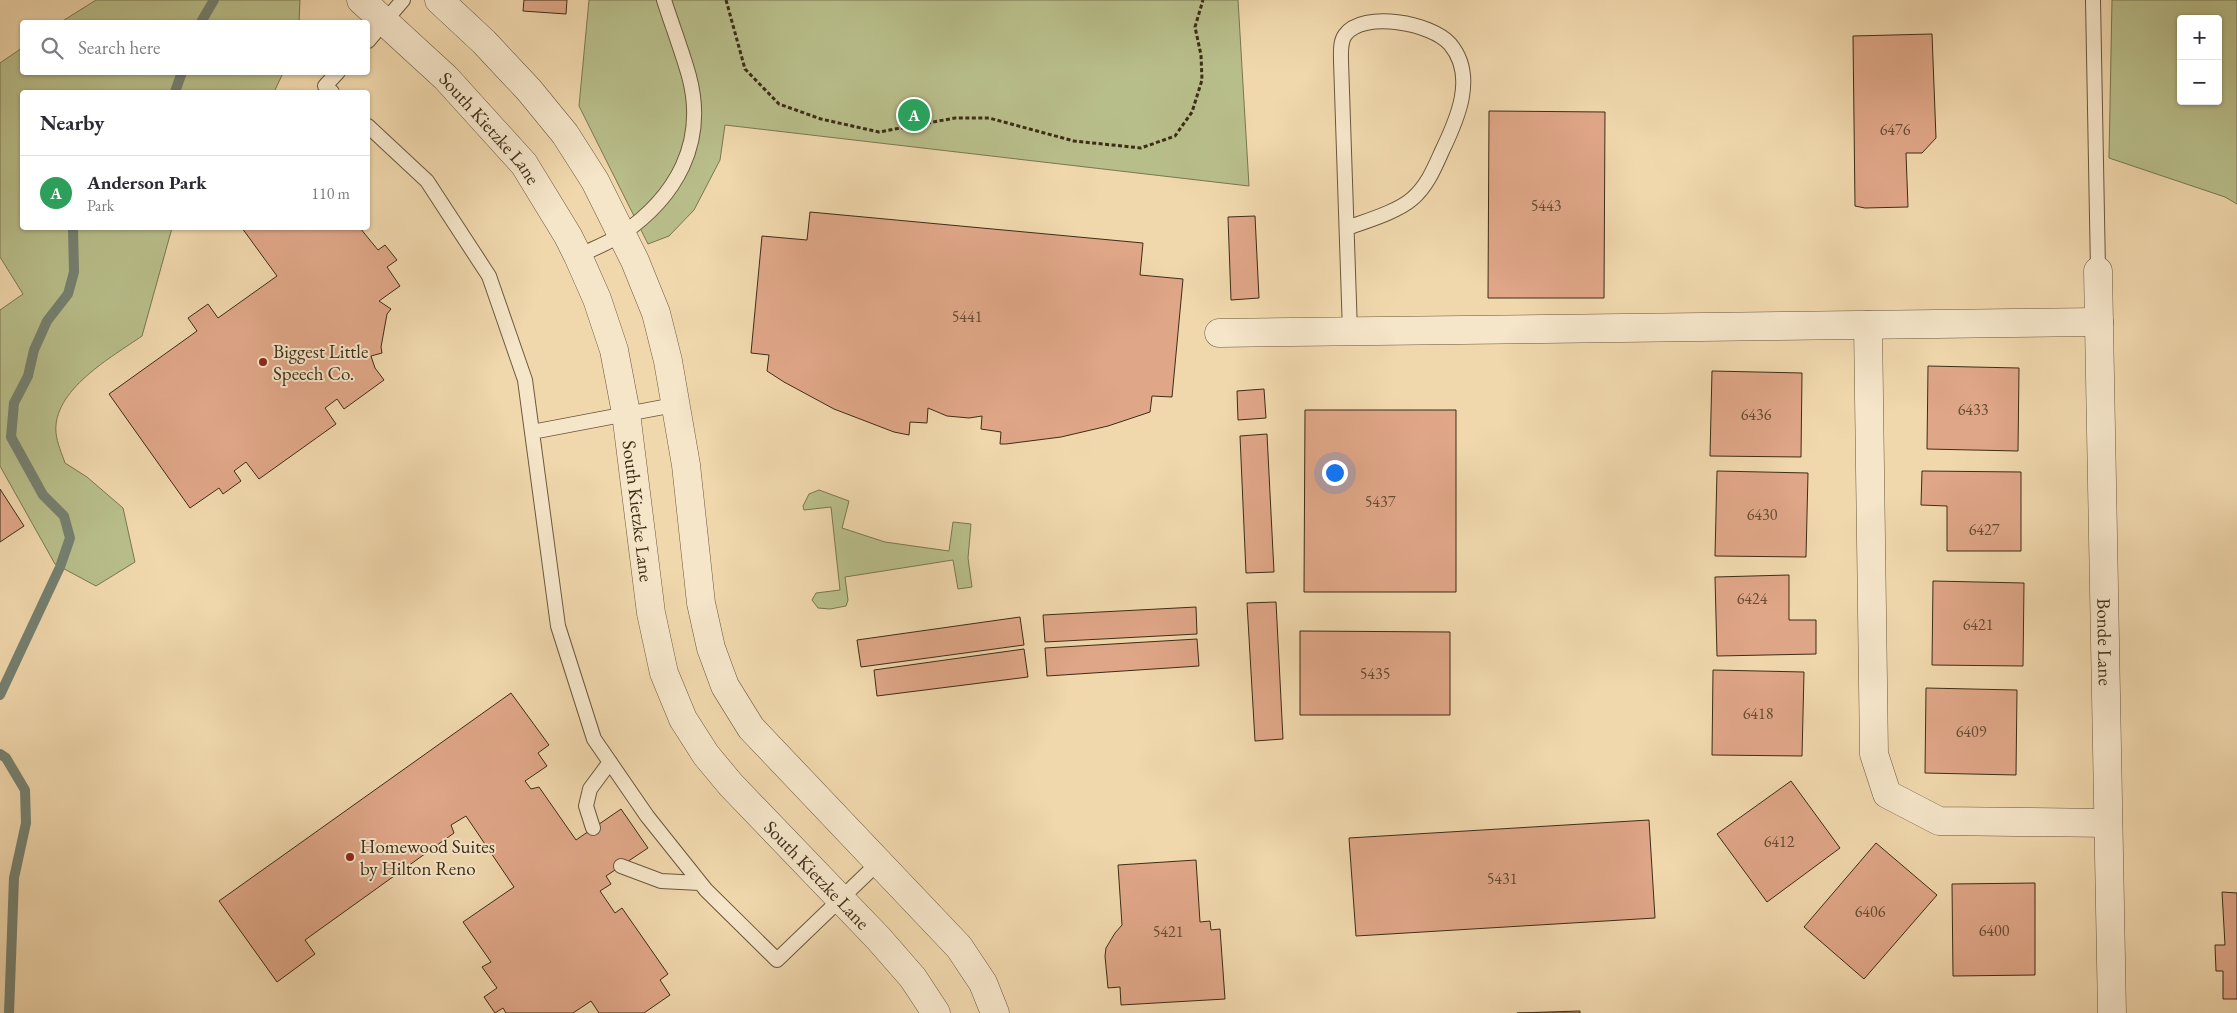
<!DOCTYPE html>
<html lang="en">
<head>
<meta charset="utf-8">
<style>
	body { margin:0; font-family:"EB Garamond",serif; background:#f7f7f7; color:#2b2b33 }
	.controls { position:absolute; right:15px; top:15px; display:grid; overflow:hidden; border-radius:5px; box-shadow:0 1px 4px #0004 }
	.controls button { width:45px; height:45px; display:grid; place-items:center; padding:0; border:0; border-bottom:1px solid #e1e1e2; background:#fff; color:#2b2b33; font:25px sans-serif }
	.you { position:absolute; left:1334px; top:472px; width:18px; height:18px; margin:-12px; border:4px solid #fff; border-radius:50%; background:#1a73e8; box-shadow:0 0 0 8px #1a73e833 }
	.badge { display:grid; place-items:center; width:32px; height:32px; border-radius:50%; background:#8f2418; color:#fff; font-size:16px; font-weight:700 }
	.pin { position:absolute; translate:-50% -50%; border:2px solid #fff; box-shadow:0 1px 5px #0006 }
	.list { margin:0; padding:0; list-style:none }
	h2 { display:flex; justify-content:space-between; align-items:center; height:65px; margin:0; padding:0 20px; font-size:21px }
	h2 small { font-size:16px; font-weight:400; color:#7c7c81 }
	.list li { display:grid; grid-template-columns:32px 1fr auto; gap:15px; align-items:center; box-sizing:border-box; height:75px; padding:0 20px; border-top:1px solid #e1e1e2 }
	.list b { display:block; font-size:19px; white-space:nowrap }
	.list p { margin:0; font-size:16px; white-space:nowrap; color:#7c7c81 }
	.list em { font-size:16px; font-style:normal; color:#7c7c81 }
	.icon { flex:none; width:28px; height:28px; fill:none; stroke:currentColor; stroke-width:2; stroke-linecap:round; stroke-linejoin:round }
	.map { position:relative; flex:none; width:2237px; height:1013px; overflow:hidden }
	.search { position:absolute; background:#fff; box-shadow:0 1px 4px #0004; left:20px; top:20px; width:350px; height:55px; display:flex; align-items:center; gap:12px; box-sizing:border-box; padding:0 18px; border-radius:5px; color:#7c7c81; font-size:19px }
	.panel { position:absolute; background:#fff; box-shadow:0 1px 4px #0004; left:20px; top:90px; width:350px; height:140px; border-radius:5px }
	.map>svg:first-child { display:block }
</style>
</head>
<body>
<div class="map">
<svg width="2237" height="1013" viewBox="0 0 2237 1013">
	<rect width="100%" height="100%" fill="#f0d7ac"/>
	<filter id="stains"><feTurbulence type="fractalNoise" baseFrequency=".004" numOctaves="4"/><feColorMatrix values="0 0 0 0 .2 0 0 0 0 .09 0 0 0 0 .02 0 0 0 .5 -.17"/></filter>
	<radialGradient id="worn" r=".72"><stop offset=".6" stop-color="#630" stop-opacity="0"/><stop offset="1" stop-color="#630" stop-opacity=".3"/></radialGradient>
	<path fill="#b8be8a" stroke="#7a7650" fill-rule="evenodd" d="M96,0H300L299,22H61Z
		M589,0H1238L1249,186L725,125L720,160L694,210L669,236L648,244L579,106Z
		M2112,0H2237V204L2225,197L2109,158ZM2181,19H2218V101H2181Z
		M22,48V72L283,73L274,92H22V228H172L142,336C112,357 52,390 56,433C57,443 62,454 65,463L87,477L123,508L135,562L96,586L55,564L0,466V310L23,294L0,257V63Z
		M819,490L849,501L842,528L885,542L949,551L953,522L971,524L968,558L972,587L958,589L953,560L845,577L848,600L846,606L830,609L818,608L812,600L816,593L840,590L831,507L804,510L803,506L809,494Z"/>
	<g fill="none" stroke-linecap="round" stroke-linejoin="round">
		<path stroke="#758171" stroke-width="10" d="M201,22L214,0
			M175,92L182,72
			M0,695L60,567L70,538L64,516L43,495L11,437L14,403L28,376L34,350L47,321L68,294L74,272L73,228
			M0,754L6,758L25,790L26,823L14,878L9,1013"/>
	</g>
	<path fill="#dfa687" stroke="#3d2d16" d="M524,0H567L566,14L523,11Z
		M1932,34L1936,138L1922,153H1906L1908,207L1865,208L1855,206L1853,36Z
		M1489,111L1605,112L1604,298H1488Z
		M810,212L1143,243L1140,275L1183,279L1172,397L1152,396L1150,412L1108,426L1061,437L1006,444H1000L1001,432L981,429L982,416L969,418L947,416L928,408L927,423L910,422L909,435L894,432L834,409L784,382L767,371L769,355L751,353L762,236L807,240Z
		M1255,216L1259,298L1231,300L1228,217Z
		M242,228H360L378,250L385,245L397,260L387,267L400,286L379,301L391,309L387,314L381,347L382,353L371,356L375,368L384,380L344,409L337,399L325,408L336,424L259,479L246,462L234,471L241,481L223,494L219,488L190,508L109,394L197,331L188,318L208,304L218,318L277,276Z
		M1928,366L2019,368L2018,451L1927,449Z
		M1712,371L1802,373L1801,457L1710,456Z
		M1264,389L1266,418L1238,420L1237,391Z
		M1305,410H1456V592H1304Z
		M1267,434L1274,572L1246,573L1240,436Z
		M1717,471L1808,473L1806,557L1715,556Z
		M1922,471L2021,472V551H1947V506L1921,505Z
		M0,489L24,526L0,542Z
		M1789,575V620H1816V654L1717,656L1715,577Z
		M1933,581L2024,583L2023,666L1932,665Z
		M1276,602L1283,739L1255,741L1247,603Z
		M1196,607L1197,634L1045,642L1043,615Z
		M1020,617L1024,645L861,667L857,640Z
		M1300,631L1450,632V715H1300Z
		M1197,639L1199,666L1047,676L1045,648Z
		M1024,649L1028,677L877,696L874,670Z
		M1713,670L1804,672L1802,756L1712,755Z
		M1926,688L2017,690L2016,775L1925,773Z
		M511,693L549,745L538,753L547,766L525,781L531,789L539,787L576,840L621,809L648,848L606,876L611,884L600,891L615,913L622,908L668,974L660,980L670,995L644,1013H599L591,1001L573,1013H506L503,1008L495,1013L484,997L497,988L482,967L491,962L463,922L514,887L466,816L451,825L454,833L305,940L315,954L277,982L219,901Z
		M1791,781L1840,848L1767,902L1717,834Z
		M1649,820L1655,918L1356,936L1349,838Z
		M1876,843L1937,895L1864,979L1804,927Z
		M1196,860L1200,922L1210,921L1211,930L1220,929L1225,999L1121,1005L1120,987L1108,988L1105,956L1106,948L1115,933L1122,925L1118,865Z
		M2035,883V975L1953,976L1952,884Z
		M2222,892L2237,893V999H2223V971H2216L2215,945H2225Z
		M1580,1011V1013H1517Z"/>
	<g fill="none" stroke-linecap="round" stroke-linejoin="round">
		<defs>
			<path id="service" d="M2093,0L2098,271
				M368,41L403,0
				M332,92L325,86L338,72
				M368,126L427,181L489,276L525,380L558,626L594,739L647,816L706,890L777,960L878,863
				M1347,228C1366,221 1397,212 1412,199C1427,186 1434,169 1442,151C1457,120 1477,76 1450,44C1432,23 1363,10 1345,35C1340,42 1341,52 1341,61L1350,332
				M578,256C592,249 609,243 622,234C676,197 707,143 689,76C682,51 672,25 664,0
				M532,432L674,405
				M593,828L586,806L590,789L610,762
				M621,866L661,881L700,883"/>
			<g id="minor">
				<path id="s1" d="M361,0L446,78L524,164L568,236L578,256L597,299L614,350L626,413L651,613L664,673L683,719L706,755L731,785L879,939L913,978L936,1013"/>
				<path d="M439,0L484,42L529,90L565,134L595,181L635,261L656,313L668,361L686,465L701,603L711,648L725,686L751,728L959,947L983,983L995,1013"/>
				<path id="s2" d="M2098,271L2112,1013"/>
				<path d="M1868,325L1874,754L1887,794L1939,821L2108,823"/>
				<path d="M1219,333L2099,322"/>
			</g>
		</defs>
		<use href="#service" stroke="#6a583c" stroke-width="16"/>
		<use href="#minor" stroke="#6a583c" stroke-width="29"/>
		<path stroke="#3d2d16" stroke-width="3" stroke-dasharray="4 2.5" stroke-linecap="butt" d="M726,0L745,69L779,104L821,119L879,132L955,118H989L1074,141L1141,148L1175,136L1192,112L1202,80L1201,55L1195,27L1203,0"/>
		<use href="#service" stroke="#f5e5c9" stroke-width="14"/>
		<use href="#minor" stroke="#f5e5c9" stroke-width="28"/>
	</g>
	<g fill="#8f2418" stroke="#f5e5c9" stroke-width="2">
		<circle cx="263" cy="362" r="5"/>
		<circle cx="350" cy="857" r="5"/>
	</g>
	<g text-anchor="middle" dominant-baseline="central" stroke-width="4" stroke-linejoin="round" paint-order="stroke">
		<g font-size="16" fill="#664b32">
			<text x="1895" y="129">6476</text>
			<text x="1546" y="205">5443</text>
			<text x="967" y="316">5441</text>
			<text x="1973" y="409">6433</text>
			<text x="1756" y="414">6436</text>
			<text x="1380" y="501">5437</text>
			<text x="1762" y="514">6430</text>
			<text x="1984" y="529">6427</text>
			<text x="1752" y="598">6424</text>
			<text x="1978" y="624">6421</text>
			<text x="1375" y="673">5435</text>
			<text x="1758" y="713">6418</text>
			<text x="1971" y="731">6409</text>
			<text x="1779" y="841">6412</text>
			<text x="1502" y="878">5431</text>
			<text x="1870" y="911">6406</text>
			<text x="1994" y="930">6400</text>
			<text x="1168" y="931">5421</text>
		</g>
		<g font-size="19" fill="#3d2d16" stroke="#f5e5c9">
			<text stroke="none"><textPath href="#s1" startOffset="182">South Kietzke Lane</textPath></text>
			<text stroke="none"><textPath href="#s1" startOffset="602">South Kietzke Lane</textPath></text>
			<text stroke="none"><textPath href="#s2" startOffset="371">Bonde Lane</textPath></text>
			<text stroke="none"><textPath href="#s1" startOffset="1022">South Kietzke Lane</textPath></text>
		</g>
		<g font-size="19" fill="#3d2d16" stroke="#f5e5c9" text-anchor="start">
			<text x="273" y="351">Biggest Little<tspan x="273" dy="22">Speech Co.</tspan></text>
			<text x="360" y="846">Homewood Suites<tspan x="360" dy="22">by Hilton Reno</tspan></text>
		</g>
	</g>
	<rect width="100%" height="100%" filter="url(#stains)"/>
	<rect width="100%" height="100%" fill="url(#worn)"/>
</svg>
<div class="controls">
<button>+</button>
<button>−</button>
</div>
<div class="you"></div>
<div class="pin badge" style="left:914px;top:115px;background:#2e9e5b">A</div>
<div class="search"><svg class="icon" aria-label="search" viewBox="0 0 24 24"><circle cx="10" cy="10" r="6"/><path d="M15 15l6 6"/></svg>Search here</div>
<section class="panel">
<h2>Nearby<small></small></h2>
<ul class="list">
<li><span class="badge" style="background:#2e9e5b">A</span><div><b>Anderson Park</b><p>Park</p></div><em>110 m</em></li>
</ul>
</section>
</div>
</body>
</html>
